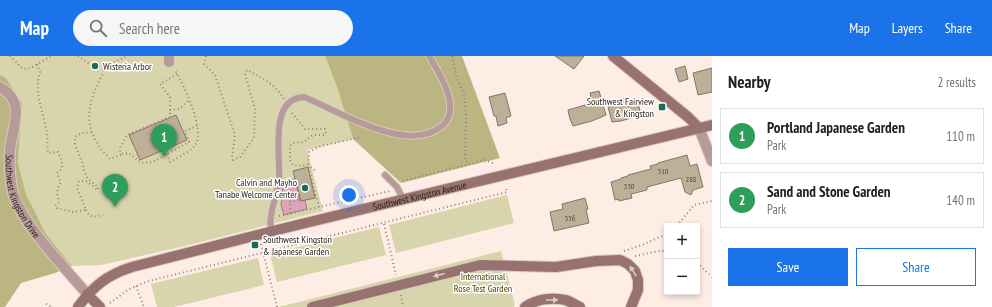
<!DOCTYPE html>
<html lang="en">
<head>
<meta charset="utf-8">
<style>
	body { margin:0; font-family:"PT Sans Narrow",sans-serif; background:#f6f6f6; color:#202124 }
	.controls { position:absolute; right:12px; bottom:12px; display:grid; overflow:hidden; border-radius:0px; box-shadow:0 2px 6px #0003 }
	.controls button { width:36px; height:36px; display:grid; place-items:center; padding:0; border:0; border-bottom:1px solid #e0e0e0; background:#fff; color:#202124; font:20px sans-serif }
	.you { position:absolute; left:349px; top:139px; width:14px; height:14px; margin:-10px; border:3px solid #fff; border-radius:50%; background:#1a73e8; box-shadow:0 0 0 6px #1a73e833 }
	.badge { display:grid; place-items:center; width:26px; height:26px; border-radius:50%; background:#1a73e8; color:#fff; font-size:13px; font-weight:700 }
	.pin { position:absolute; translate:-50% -33px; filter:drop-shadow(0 1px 2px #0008) }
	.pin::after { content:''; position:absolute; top:21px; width:14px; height:12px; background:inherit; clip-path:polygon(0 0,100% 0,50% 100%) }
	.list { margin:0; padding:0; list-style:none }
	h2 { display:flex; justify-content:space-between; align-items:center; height:52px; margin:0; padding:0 16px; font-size:17px }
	h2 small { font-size:13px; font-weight:400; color:#757577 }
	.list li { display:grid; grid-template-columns:26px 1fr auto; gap:12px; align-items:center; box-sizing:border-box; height:56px; margin:0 8px 8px; padding:0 8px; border:1px solid #e0e0e0; border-radius:0px }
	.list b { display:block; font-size:15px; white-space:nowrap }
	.list p { margin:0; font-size:13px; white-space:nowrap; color:#757577 }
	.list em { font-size:13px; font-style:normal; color:#757577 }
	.actions { display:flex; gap:8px; padding:12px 16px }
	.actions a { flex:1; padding:9px 0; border:1px solid #1a73e8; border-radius:0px; text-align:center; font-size:14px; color:#1a73e8 }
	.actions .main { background:#1a73e8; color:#fff }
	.icon { flex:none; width:22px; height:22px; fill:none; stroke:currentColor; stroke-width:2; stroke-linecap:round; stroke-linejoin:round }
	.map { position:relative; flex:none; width:712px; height:251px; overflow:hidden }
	header { display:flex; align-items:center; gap:24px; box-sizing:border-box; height:56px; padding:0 20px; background:#1a73e8; color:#fff }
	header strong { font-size:19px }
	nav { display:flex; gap:22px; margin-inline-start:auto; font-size:14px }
	.search { width:280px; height:36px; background:#f6f6f6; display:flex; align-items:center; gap:10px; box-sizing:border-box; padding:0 14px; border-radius:22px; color:#757577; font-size:15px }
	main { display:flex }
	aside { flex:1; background:#fff }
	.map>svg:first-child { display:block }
</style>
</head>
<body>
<header>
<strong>Map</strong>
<div class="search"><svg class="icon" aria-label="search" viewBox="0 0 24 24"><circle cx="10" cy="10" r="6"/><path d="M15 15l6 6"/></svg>Search here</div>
<nav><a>Map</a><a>Layers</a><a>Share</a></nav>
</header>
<main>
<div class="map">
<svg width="712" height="251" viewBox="0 0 712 251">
	<rect width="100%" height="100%" fill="#fdede4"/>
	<path fill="#d8d5ad" d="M0,0H325L338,34L353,83L307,94L323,155L185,190L101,209L72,210L46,178L26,138L18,107L22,47L6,22L0,19Z
		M507,139L514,167L396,197L389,169Z
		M379,171L386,199L277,226L270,198Z
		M501,195L515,249L513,251H279Z
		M258,202L264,229L174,251H157L151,228Z"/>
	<path fill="#bbb681" d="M325,0H462L500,102L401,127L353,83L338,34Z
		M0,19L6,22L22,47L18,107L26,138L46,178L72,210L55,217L21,227L5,251H0Z"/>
	<path fill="#dda4b5" stroke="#a87e88" d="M293,123H295L300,145L305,144L307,153L284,159L281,149L283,130L293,127Z"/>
	<path fill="#beaf99" stroke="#857662" d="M555,0H584L574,13Z
		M685,10L688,23L679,26L675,13Z
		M712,12V36L698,39L693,17Z
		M599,35L606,59L592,65L573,70L570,63L568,54L592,47L590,37Z
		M505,37L511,60L506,62L507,67L498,70L496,60H494L489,41Z
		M623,43H626L628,45L637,43L641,59L621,65L612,66L608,51Z
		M176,59L187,84L140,104L129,79Z
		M687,99L690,110L697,108L703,131L693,134L691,139L685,136L681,122L647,131V134L631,138L632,142L619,145V143L615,144L611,126L621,123V122L628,120V119L651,113L650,110L658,108V107Z
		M308,111L315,142L301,145L293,115Z
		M585,142L588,153H586L589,167L554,175L550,156L563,153L562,148Z"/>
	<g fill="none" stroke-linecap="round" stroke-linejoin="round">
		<defs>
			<path id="lane" d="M385,119L397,131L403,143
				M271,175C268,158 277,141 279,124C281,101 268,42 304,41C339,55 409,100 443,69C462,51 439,17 429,0"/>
			<g id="street">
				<path d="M169,6V0"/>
				<path id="s1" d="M0,31C27,46 12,71 10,94C9,108 10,124 13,137C22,168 66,213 87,238"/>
				<path d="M699,72L712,105"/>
			</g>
			<g id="secondary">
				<path d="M613,0L688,61L699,72"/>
				<path d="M87,238L100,251"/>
				<path id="s2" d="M78,251C93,230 107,219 132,211L293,170L712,69"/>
				<path d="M312,251L480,209L556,211L596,205L620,204L628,208L635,215L638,224V234L631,251"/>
				<path d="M525,251C536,243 552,241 565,244C570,245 575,249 580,251"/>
			</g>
		</defs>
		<use href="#lane" stroke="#d8c9c1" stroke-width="8"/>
		<use href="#street" stroke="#d8c9c1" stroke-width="12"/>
		<use href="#secondary" stroke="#d8c9c1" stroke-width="12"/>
		<path stroke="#90847c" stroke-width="2" stroke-dasharray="1 3" stroke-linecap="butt" d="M10,0L23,13L31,12L51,0
			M78,0L91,9L106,11L126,0
			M206,0L204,8L215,19L235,79L232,101L233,104L240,101L254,82L255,53L245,18L247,14C262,22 274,27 284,43
			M452,0L456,19L464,39L466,57L465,102L468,108
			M37,8L40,16C34,35 42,53 46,72C48,80 47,89 48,97L58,96L62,105V113L57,117L61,126C56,132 57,139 59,146L55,150L57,152L73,156L86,154L77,132L79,125H86L98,134V131L88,123L84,115L83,109L75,88V81L82,77L92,76
			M106,11C94,36 81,58 96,85C99,92 105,97 110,103L123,98
			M177,18L160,28L170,41V61L127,79L120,92V96L123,98L129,97L141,107L153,106L189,86L185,75L197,70
			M170,54L179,53L189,44
			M292,57L305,73H325L326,75L325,79H313L304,86L293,87L290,90V104L293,109L298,110L308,109L317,116
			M167,98L170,106C178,101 191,96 196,88C205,74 183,27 175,14
			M403,125L485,104L495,108
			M319,151L308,109L309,96L321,90L362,81
			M86,154L89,159L93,161L103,159
			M291,157L289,146L300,143
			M279,160L390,135
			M384,168L396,219
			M677,170L694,149L712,145
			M261,188L277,251
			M624,195L642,189L667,178
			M635,200L659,195H667
			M697,207L712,221
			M136,230L144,251
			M401,239L403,251
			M110,247L129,233L149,225L507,136L506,132
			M46,248L52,251"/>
		<use href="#lane" stroke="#b69b99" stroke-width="6"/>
		<use href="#street" stroke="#b69b99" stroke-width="10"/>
		<use href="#secondary" stroke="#98726f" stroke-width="10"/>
	</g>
	<defs><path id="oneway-solid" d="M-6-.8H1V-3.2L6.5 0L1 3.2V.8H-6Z"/></defs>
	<g fill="#dacdcc">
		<use href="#oneway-solid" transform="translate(633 215) rotate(-122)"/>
		<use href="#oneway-solid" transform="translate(439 219) rotate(166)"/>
		<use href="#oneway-solid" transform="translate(552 244)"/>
	</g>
	<g fill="#20675c" stroke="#fefefe" stroke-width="1.5">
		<circle cx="95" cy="10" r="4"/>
		<rect x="658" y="47" width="8" height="8" rx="2"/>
		<circle cx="305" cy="132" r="4"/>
		<rect x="251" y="185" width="8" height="8" rx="2"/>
	</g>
	<g text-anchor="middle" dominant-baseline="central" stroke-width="3" stroke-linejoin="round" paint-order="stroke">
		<g font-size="8" fill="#52483e">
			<text x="663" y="115">310</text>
			<text x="691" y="123">288</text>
			<text x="629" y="130">330</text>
			<text x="570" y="162">356</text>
		</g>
		<g font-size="10" fill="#2e251f" stroke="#fefefe" text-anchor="start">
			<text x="103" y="10">Wisteria Arbor</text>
			<text x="654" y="45" text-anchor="end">Southwest Fairview<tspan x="654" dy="12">&amp; Kingston</tspan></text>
			<text x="297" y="126" text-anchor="end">Calvin and Mayho<tspan x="297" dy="12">Tanabe Welcome Center</tspan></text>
			<text x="263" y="183">Southwest Kingston<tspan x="263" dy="12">&amp; Japanese Garden</tspan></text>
		</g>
		<g font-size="10" fill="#2e251f" stroke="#fefefe">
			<text stroke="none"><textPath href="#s1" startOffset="119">Southwest Kingston Drive</textPath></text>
			<text stroke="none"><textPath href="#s2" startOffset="365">Southwest Kingston Avenue</textPath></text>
		</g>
		<g font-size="10" fill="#4d4602" stroke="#fefefe">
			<text x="483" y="220">International<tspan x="483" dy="12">Rose Test Garden</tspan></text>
		</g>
	</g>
</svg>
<div class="controls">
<button>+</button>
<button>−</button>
</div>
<div class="you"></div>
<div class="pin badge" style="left:164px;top:101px;background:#2e9e5b">1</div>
<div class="pin badge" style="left:115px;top:151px;background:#2e9e5b">2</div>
</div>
<aside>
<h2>Nearby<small>2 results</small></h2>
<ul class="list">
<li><span class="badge" style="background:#2e9e5b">1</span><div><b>Portland Japanese Garden</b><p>Park</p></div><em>110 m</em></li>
<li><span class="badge" style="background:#2e9e5b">2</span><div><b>Sand and Stone Garden</b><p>Park</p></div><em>140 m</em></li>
</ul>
<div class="actions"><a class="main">Save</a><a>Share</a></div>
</aside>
</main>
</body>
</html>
